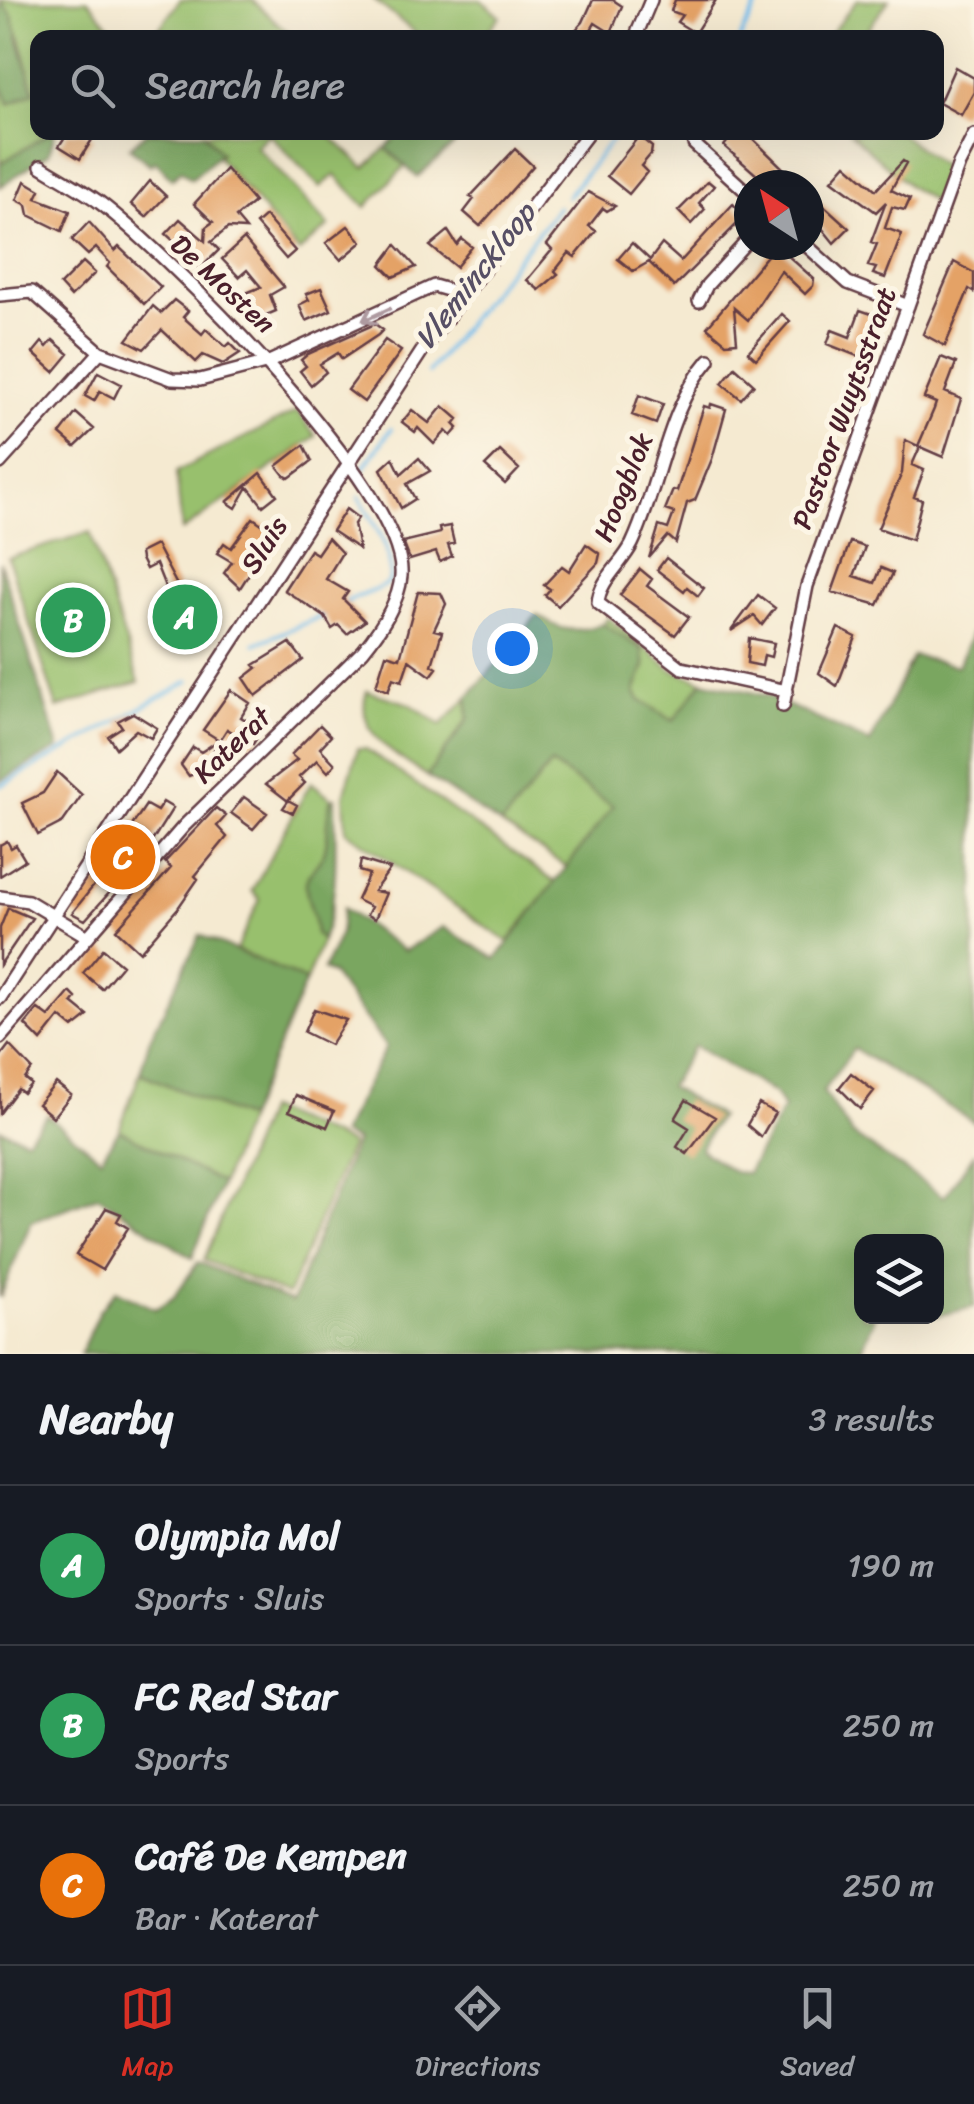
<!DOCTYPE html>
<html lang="en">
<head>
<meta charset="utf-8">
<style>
	body { margin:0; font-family:Sriracha,sans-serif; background:#20242c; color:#f1f3f6 }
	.controls { position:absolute; right:30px; bottom:30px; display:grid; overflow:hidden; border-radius:20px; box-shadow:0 10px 40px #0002 }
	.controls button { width:90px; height:90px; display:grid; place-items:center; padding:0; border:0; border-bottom:2px solid #363941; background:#171b24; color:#f1f3f6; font:50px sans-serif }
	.compass { position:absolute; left:734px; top:170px; width:90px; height:90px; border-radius:50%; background:#171b24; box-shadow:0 10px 40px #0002; rotate:324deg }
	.you { position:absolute; left:512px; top:648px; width:35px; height:35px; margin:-25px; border:8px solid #fff; border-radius:50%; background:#1a73e8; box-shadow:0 0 0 15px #1a73e833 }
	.badge { display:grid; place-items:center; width:65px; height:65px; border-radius:50%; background:#d93025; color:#fff; font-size:32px; font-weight:700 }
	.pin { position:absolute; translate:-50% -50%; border:5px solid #fff; box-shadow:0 2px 10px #0006 }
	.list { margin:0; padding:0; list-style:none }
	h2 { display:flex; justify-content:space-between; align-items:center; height:130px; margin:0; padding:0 40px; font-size:42px }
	h2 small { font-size:32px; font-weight:400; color:#9ea1a6 }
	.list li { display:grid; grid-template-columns:65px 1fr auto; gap:30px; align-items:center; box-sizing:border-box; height:160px; padding:0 40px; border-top:2px solid #363941 }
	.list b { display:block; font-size:38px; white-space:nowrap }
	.list p { margin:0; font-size:32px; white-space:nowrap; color:#9ea1a6 }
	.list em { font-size:32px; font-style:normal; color:#9ea1a6 }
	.icon { flex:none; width:55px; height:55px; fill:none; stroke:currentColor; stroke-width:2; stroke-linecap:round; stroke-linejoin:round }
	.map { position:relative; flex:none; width:974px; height:1354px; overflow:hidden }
	.search { position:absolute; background:#171b24; box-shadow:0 10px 40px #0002; left:30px; right:30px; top:30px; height:110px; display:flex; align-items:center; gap:25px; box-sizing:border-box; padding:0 35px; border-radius:20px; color:#9ea1a6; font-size:38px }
	.sheet { height:610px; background:#171b24 }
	nav { display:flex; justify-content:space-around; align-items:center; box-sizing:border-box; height:140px; border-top:2px solid #363941; background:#171b24; font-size:28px; color:#9ea1a6 }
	nav a { display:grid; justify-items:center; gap:5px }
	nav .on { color:#d93025 }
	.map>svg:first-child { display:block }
</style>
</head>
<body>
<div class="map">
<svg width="974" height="1354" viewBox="0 0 974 1354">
	<rect width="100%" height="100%" fill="#fcf5e5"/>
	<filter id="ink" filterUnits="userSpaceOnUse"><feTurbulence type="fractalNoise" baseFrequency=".01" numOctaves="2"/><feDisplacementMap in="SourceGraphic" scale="20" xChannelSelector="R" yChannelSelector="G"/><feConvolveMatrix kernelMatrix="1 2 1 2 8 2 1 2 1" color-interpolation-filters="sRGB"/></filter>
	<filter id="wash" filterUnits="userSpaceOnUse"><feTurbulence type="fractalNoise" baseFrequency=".0048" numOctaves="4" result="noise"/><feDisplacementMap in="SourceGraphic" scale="40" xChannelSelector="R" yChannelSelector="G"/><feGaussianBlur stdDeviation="2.25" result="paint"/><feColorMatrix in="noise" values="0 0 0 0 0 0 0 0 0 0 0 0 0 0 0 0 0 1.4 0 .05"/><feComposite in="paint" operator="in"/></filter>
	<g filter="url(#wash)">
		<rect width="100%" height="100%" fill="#f5ead1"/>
		<path fill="#98c06d" stroke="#71704c" stroke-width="2.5" d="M1,0H88L119,37L38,38V132L49,133L0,164V83L9,104L34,92L20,38Z
			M180,0H252L293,37H153Z
			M374,0H481L500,16L483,37H421Z
			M857,0H889L862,37H828Z
			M204,133H327L365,168L386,148L405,166L366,207L335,175L320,187L269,134L256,146L329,226L299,252L218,157L221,153Z
			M850,133H900L947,170L936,203L910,187Z
			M297,411L316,436L182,531L176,472Z
			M90,532L139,682L57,708L8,558Z
			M608,618L672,670L703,681L674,721L640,700L635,691L645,666L641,650L603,624Z
			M367,691L410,704L441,725L468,697V719L427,776C396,755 353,733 367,691Z
			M358,748L366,749L555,882L508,942L346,831L344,796Z
			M551,764L613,806L567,867L501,825Z
			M311,782L331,798C326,815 330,840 324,853C319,866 304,873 306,888C308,904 315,913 316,934L322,940L306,981L236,950L260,899L252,891Z
			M140,1073L247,1119L222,1183L119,1130Z
			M267,1109L351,1144L288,1295L204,1260Z"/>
		<path fill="#7aa660" stroke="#626246" stroke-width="2.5" fill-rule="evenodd" d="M0,0L12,15L34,92L9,104L0,83Z
			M147,132L204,133L221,153L191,179L181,170L172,179L155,161L151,165L129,148Z
			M401,132H484V133L477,141L464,136L417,177L386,148Z
			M49,133H55L49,153L0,187V164Z
			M0,562L59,748L0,781Z
			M537,615C561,632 575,633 603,624L642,649L645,666L635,691L640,700L673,721L703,681L768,696L870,743L913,656L958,666L974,627V1122L854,1049L823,1091L852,1134L944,1197L974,1154V1307L937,1316L936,1242H862V1316L875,1317L860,1354H80L99,1311L116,1290L155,1309L174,1297L198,1262L292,1302L356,1141L341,1134L386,1047L332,974L323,970L340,933L343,908L404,951L443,927L496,959L613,806L551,764L501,825L427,776L468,719V697ZM694,1046L775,1094L783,1109L747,1173L734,1172L700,1149L719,1116L669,1087Z
			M331,798H335C335,845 340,896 322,940L316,935C315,913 308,905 306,888C304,873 319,866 324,853C330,840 326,815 331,798Z
			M200,935L306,981L247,1119L140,1073L149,1041Z
			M47,1115L101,1158L119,1130L222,1183L192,1258L98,1196L31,1222L0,1298V1129L26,1139Z"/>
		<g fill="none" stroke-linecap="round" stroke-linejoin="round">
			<path stroke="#74beec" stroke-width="4" d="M740,38L760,0
				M668,132H679
				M567,197L618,132
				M428,373L558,207
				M364,468L391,429
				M343,604C359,594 376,593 389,582C395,551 374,524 359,497
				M255,644L327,614
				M0,786L189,681"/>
		</g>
		<g id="blocks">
			<path fill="#e4a266" d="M593,0H613L622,6L611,33L595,23L586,38H568L583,22Z
				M675,0H716L695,33L677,22L682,15L671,11Z
				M955,67L974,78V92L961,115L939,103Z
				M68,132H84L93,138L80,159L59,146Z
				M716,132H746L791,176L794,172L801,179V185H768L724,146L727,142Z
				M639,136L652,147L651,154L641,166L647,172L629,194L607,176Z
				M515,149L533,166L480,226L464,212L474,199L470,197Z
				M903,161L906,163L891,190L910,199L905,210L892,207L885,228L902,234L885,278L873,274L876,268L868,266L877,244L871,242L886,202L876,212L832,180L846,164L876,190Z
				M226,169L254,202L236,217L246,229L228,228L211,242L219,250L197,272L193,259L196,251L182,239L177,244L166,234L180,219L205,241L206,227L213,222L194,204Z
				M25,181L40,190L36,198L70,211L62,231L29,215L27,205L17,200Z
				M150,181L166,196L146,217L131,204Z
				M708,181L714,186L699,203L705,209L691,224L678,211Z
				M588,192L615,206L607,211L603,208L589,226L596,231L575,257L569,253L555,271L558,274L539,290L527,280L552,250L547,245Z
				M817,199L849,228L834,243L809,212Z
				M733,204L745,216L674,287L649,262L633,271L618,259L632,243L650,260L662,244L681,261Z
				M265,216L295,251L286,259L256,224Z
				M89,222L115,251L119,247L161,287L144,304L107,267L110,263L96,248L88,255L72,240Z
				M348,226L362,242L341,260L326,243Z
				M448,231L457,245L462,239L472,247L456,267L430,246Z
				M244,239L284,287L270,295L276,311L257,319L246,293L261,287L247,270L239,277L222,259Z
				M396,245L416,267L393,277L381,265Z
				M776,245L814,279L813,286L805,294L781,271L748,320L734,308L737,342L726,343L707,327Z
				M83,262L95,273L71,297L60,285Z
				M954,262L974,273V292L969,289L945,346L923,334Z
				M321,288L331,310L306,321L299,305L309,300L306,294Z
				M174,300L188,311L183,317L202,334L206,329L226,347L230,343L240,353L223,364L203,355L196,362L162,330L144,349L127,340L153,306L161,313Z
				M860,310L880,317L865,359L827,344L832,330L850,337Z
				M782,314L790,321L756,359L748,352Z
				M375,324L383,330L378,335L342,359L338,353L320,364L326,372L311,385L300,371L306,366L301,360L308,354Z
				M53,340L69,354L54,372L33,353L42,342L47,347Z
				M385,340L401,351L364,402L348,390Z
				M941,357L956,363L945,392L961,399L943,457L920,447L912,465L924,470L914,497L922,500L912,540L878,528L902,473L905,440L918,446L934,409L936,403L924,398Z
				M735,367L754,384L741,399L722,383Z
				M98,372L121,384L114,398L100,391L94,401L85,396Z
				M639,395L663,404L656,424L632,415Z
				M711,404L726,409L712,459L695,500L687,503L676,543L668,536L649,558L659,526L668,529L674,513L665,510L673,490L677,491L704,406L710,408Z
				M443,406L458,419L454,424L458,428L451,436L446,431L434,444L418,428L415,432L402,422L412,410L429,423Z
				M76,413L94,429L75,447L60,434Z
				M304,445L312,461L289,478L284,475L277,466Z
				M500,451L519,469L505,484L485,466Z
				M393,458L401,474L419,458L430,471L407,484L415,499L401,508L381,469Z
				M261,473L277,495L263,506L248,487L236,508L227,502Z
				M346,509L358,518L354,524L359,549L332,531Z
				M253,518L275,533L240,588L224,573L232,562L217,553L224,543L231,548Z
				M450,526L454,543L448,545L452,556L440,562L436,552L410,560L403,542L440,533L439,528Z
				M328,538L342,553L326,579L348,592L343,599L365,621L347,634L338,625L332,629L325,617L284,590L310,550L317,554Z
				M850,542L865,547L854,576L875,583L881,568L893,573L878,605L832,592Z
				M586,544L600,554L598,563L558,606L545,595L550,589L544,585L562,566L569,571Z
				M156,545L190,610L189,604L196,601L202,613L180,624L156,564L146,569L141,559L140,553Z
				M666,558L704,588L698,596L687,587L684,591L657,570Z
				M640,569L652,579L647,586L689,617L675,635L620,595Z
				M418,592L441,593L446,604L434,630L442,632L432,665L437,668L431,676L409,660L402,681L393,678L388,691L376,686L386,654L400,658Z
				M758,595L775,608L762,625L754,616L731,631Z
				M838,628L856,637L837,686L819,673Z
				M749,638L774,643L771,657L764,655L762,666L747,663Z
				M290,643L303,660L256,696L244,678L257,668L254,665Z
				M231,690L250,703L241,717L262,730L253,744L227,729L210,756L234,757L216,769L214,766L189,776L181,765L193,747L201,752L219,740L203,730Z
				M133,713L157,728L151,738L136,730L116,748L108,736L122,727L118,721Z
				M320,725L331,736L320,748L335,764L328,772L317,760L299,777L305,783L288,800L297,805L293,813L283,808L288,801L266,784L297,760L291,755Z
				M57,772L82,795L63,822L38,835L22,803L43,793Z
				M244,797L267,813L253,829L231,813Z
				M163,802L173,808L144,854L106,889L110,892L85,920L72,913L114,860L111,857L146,805L157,811Z
				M216,808L226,816L217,826L227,837L195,876L198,879L178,908L140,952L116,930L171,868L165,862Z
				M7,841L11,848L16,845L25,860L0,876V845Z
				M361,860L390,869L374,891L386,893L375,919L367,915L371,907L357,900L369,874L359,871Z
				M8,908L32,918L0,965V928Z
				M103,949L122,965L102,989L83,973Z
				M70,992L76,998L72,1003L88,1016L73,1028L60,1017L41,1041L25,1025L38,1009L49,1017Z
				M314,1009L346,1020L330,1045L304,1032Z
				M9,1045L32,1069L25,1079L31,1084L23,1093L18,1089L0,1113V1057Z
				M851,1073L874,1091L860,1109L839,1088Z
				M56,1083L71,1095L53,1117L38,1104Z
				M296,1095L334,1111L327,1127L289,1111Z
				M686,1100L715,1117L687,1154L677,1147L689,1128L675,1119Z
				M759,1104L775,1113L761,1137L747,1125Z
				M106,1208L121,1214L117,1221L128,1228L102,1270L76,1255Z"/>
		</g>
	</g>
	<g filter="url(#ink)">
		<use href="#blocks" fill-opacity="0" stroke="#643d44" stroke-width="2.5"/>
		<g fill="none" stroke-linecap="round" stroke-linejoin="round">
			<defs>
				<path id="minor" d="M635,38L651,0
					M694,144L749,194
					M806,245L848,283L908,306
					M0,295L32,292L100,352L172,379L200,380L269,362L434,286L465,295
					M699,301L707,285L749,239
					M709,360C666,410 660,485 632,544C622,564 599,581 598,603L682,668L787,691
					M0,463L100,352
					M783,706L807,586L959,164L974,135
					M0,897L28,901L88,937
					M0,998L422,351L589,132
					M0,1038L184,826L363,651C380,630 399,603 401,576C408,491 168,254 99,202C81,189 60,178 41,166"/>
			</defs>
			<use href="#minor" stroke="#643d44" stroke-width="16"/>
			<use href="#minor" stroke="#fff" stroke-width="11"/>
		</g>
		<defs><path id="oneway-shaft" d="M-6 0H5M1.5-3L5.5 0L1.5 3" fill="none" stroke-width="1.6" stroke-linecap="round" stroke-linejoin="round" transform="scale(2.5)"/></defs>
		<use stroke="#ae9aa0" href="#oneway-shaft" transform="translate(376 315) rotate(155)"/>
	</g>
	<g text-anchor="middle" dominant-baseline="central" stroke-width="10" stroke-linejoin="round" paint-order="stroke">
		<g font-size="28" fill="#4a1f2b" stroke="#fcf5e5">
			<text transform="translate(223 284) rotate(43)">De Mosten</text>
			<text transform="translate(844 408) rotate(-70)">Pastoor Wuytsstraat</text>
			<text transform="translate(623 487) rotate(-68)">Hoogblok</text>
			<text transform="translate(264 545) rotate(-57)">Sluis</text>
			<text transform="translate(232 745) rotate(-44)">Katerat</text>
		</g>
		<g font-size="30" font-style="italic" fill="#574f65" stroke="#fcf5e5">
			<text transform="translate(475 276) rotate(-52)">Vleminckloop</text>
		</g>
	</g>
</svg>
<div class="controls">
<button><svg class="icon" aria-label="layers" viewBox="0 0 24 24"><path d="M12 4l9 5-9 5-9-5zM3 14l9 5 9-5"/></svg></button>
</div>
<svg class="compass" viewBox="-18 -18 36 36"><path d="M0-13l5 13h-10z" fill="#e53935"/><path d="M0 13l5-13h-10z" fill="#9ea1a6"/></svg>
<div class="you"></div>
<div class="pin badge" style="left:185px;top:617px;background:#2e9e5b">A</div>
<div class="pin badge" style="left:73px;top:620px;background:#2e9e5b">B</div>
<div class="pin badge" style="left:123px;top:857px;background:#e8710a">C</div>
<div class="search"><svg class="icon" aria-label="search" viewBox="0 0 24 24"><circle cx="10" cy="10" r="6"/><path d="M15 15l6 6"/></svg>Search here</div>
</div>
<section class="sheet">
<h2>Nearby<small>3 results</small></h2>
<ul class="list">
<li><span class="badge" style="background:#2e9e5b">A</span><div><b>Olympia Mol</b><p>Sports · Sluis</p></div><em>190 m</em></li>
<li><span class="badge" style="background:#2e9e5b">B</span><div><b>FC Red Star</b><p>Sports</p></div><em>250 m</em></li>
<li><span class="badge" style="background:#e8710a">C</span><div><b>Café De Kempen</b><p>Bar · Katerat</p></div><em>250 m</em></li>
</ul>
</section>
<nav>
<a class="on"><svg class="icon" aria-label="map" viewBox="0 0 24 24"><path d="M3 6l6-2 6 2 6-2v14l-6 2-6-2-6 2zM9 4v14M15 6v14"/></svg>Map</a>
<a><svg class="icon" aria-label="directions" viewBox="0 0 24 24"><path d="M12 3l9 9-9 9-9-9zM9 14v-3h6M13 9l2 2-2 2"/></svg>Directions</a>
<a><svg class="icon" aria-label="saved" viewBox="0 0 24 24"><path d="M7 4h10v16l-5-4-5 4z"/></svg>Saved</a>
</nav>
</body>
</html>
